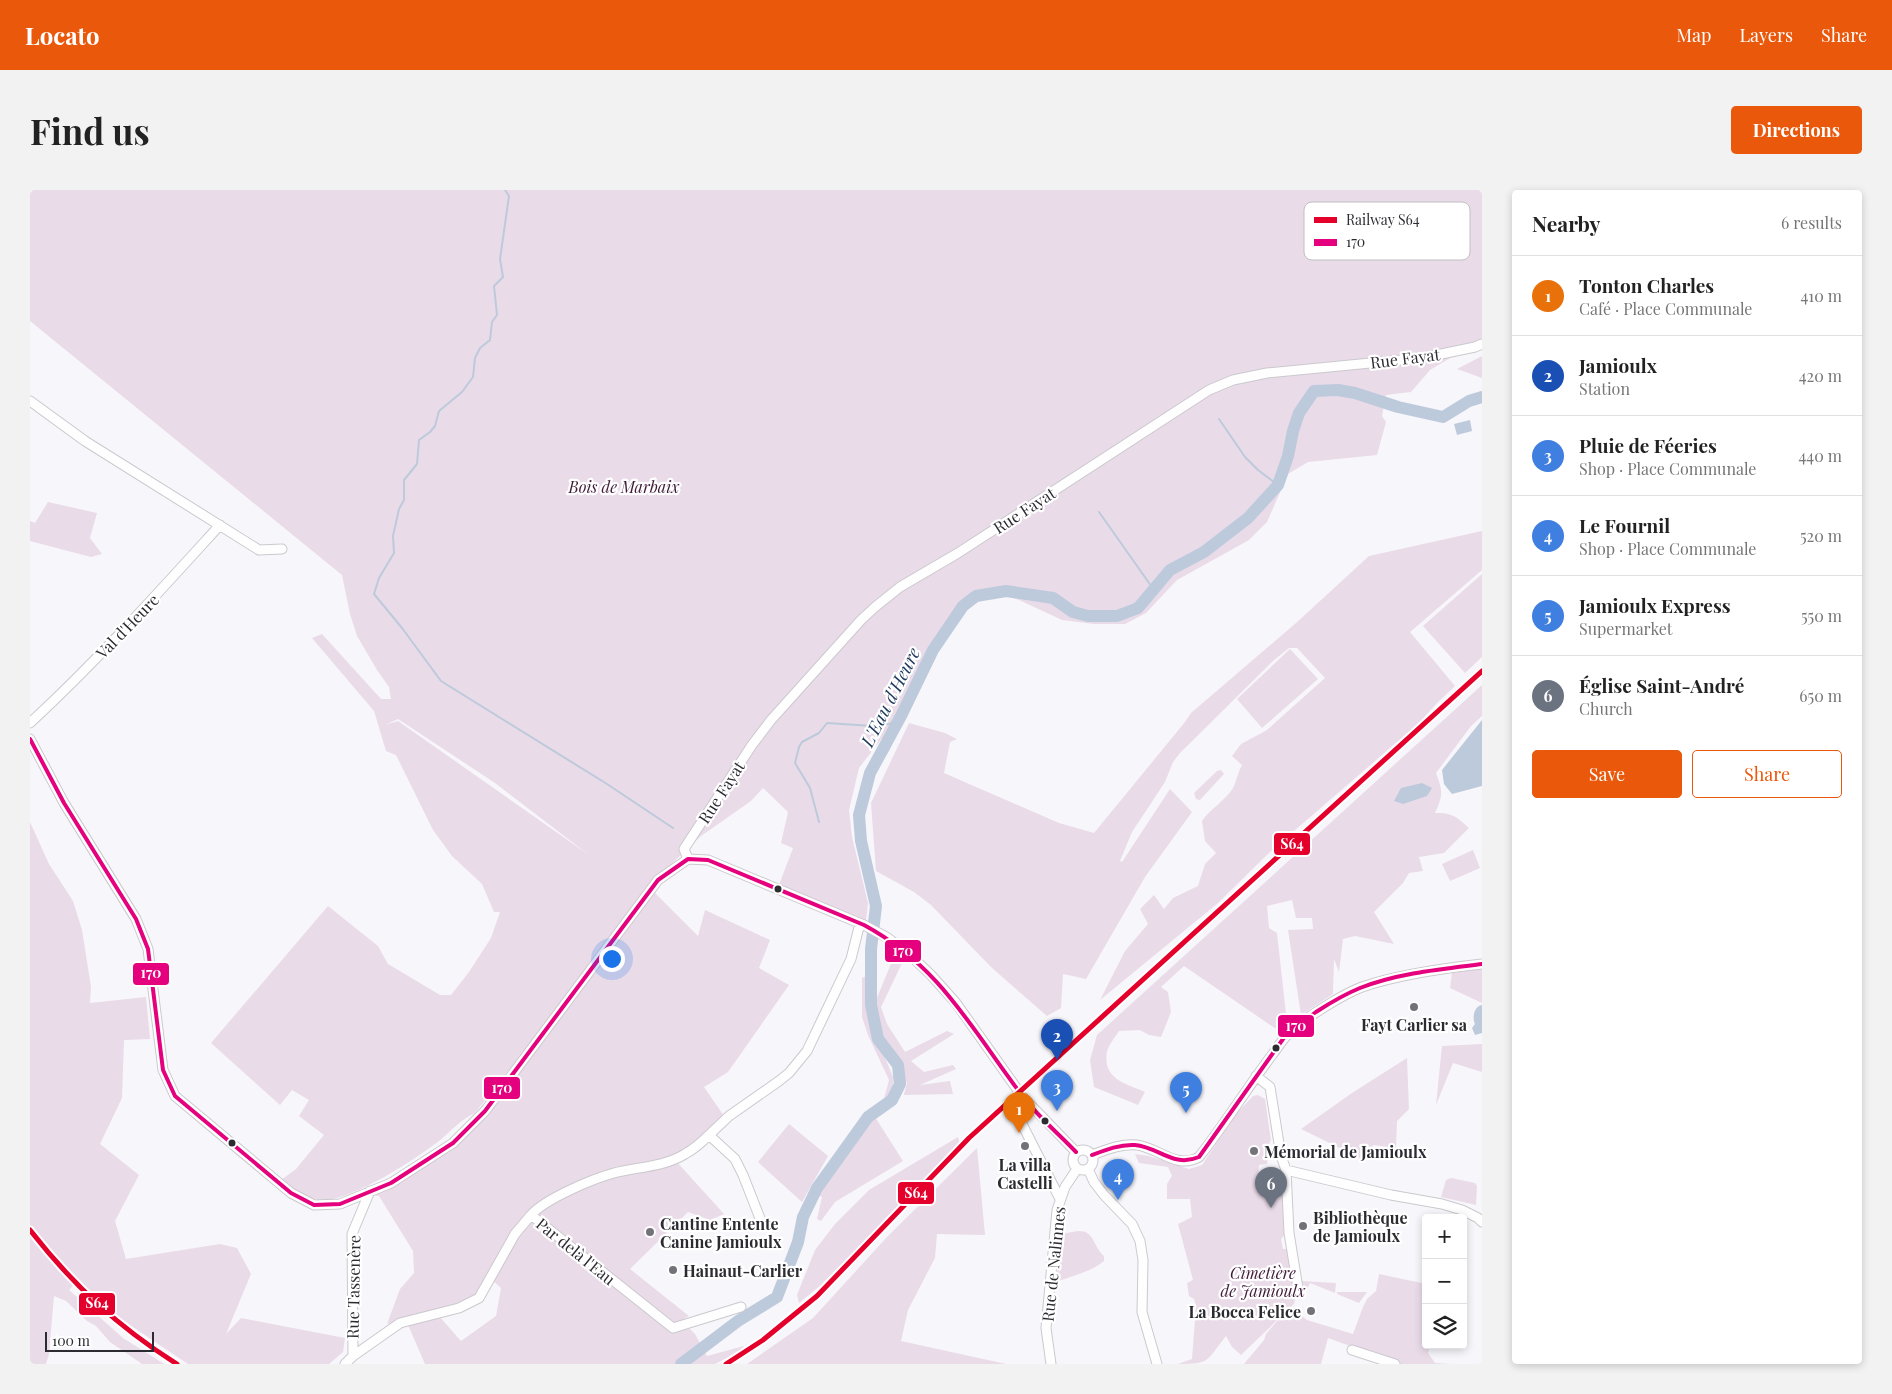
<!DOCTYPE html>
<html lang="en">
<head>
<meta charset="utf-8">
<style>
	body { margin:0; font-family:"Playfair Display",serif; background:#f2f2f2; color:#222 }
	.controls { position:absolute; right:15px; bottom:15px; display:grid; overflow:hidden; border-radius:5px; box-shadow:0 2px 8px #0003 }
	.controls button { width:45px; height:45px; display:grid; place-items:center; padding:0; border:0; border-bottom:1px solid #e0e0e0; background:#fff; color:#222; font:25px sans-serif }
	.scale { position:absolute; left:15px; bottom:12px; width:109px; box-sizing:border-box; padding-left:5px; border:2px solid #2c2b32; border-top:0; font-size:14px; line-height:18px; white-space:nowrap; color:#2c2b32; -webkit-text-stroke:4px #fff; paint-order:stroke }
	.you { position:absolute; left:581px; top:768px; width:18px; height:18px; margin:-12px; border:4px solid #fff; border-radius:50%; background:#1a73e8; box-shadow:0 0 0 8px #1a73e833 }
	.badge { display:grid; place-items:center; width:32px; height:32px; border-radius:50%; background:#ea580c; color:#fff; font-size:16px; font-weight:700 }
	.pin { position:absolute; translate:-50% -41px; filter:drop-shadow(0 1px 2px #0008) }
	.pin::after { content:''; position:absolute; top:26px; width:18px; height:15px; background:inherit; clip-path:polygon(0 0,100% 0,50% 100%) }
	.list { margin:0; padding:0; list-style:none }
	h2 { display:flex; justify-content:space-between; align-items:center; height:65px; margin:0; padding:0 20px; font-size:21px }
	h2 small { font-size:16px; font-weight:400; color:#767676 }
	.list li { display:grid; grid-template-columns:32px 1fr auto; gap:15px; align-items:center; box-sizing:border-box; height:80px; padding:0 20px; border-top:1px solid #e0e0e0 }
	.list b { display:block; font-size:19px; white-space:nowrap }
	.list p { margin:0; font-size:16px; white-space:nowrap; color:#767676 }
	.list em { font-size:16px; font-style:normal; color:#767676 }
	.actions { display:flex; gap:10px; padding:15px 20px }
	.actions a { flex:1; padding:11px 0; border:1px solid #ea580c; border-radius:5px; text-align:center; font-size:18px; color:#ea580c }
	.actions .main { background:#ea580c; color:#fff }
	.icon { flex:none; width:28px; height:28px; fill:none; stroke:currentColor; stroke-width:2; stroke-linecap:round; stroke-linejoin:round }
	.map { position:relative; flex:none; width:1452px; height:1174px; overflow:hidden; border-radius:5px }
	header { display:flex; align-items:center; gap:30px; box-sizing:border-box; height:70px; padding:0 25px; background:#ea580c; color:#fff }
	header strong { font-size:24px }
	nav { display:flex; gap:28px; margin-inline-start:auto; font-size:18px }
	.intro { display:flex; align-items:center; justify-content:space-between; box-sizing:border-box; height:120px; padding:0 30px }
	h1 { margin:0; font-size:35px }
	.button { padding:12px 22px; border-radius:5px; background:#ea580c; color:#fff; font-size:18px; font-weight:700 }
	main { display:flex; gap:30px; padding:0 30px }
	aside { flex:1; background:#fff; border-radius:5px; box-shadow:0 2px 8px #0003 }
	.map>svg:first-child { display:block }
</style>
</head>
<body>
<header>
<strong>Locato</strong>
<nav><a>Map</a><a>Layers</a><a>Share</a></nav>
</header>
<div class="intro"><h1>Find us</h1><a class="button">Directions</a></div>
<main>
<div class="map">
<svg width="1452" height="1174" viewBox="0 0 1452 1174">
	<rect width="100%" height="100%" fill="#f7f6fb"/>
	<path fill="#eadbe8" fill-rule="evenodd" d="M0,0H1452V149L1400,180L1381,202L1356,205L1352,226L1356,232L1347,265L1278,272L1258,284L1237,332L1219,350L1147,390L1116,423L1095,434H1064L1032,430L989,410L980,407H963L948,412L920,427L888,480L859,562L856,543L829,578L819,620L822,647L838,713L836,731L833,732L749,695L763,658L751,653L758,622L733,598L721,611L671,646L614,700L577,755L623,701L668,746L675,720L740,750L729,778L759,795L698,882L674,897L694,926L655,963L585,981L505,1017L446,1105L430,1115L357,1134L370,1099L384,1083L383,1061L349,1006L343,1005L405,969L441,940L474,906L497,857L445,923C430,930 421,941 409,951C384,970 326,1008 295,1010C278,1010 262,1002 251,990L266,979L294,945L269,926L279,910L262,900L250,915L181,853L298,716L348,756L358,774L410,805H421L439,782L461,748L470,722H464L452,694L422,666L403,640L366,565L356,561L344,521L282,448L292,444L351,509H361L359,497L347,480L327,446L320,424L312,385L0,131ZM368,529L465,593L559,665L368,531L355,535Z
		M1452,166V188L1427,179Z
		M18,312L67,323L60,348L72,364L61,367L0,351V331L5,333Z
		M1452,341V380L1380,442L1425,496L1407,513L1389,533L1242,660L1188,713L1070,810L1095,761L1118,734L1110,719L1124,705L1134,719L1143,708L1168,696L1175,674L1186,663L1175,651L1172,631C1180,619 1197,609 1203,598C1206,593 1208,582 1212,575L1202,566L1211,554L1237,540L1295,488L1267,458H1259L1244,470L1150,563L1143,572L1135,592L1102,642L1090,671L1092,672L1140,599L1162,622L1115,687L1056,789L1033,784L1031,818L1017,826L961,777L901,715L884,702L846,681L841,613L879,533L915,543L927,549L920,552L914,583L1029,633L1064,643L1155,532L1161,523L1266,433L1339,366Z
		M1452,384V467L1435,483L1393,436Z
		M1260,459L1288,489L1232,538L1207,509Z
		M1452,495V526L1441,536L1406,583C1413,601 1413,606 1405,623C1422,622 1427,627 1439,638L1414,663L1389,667L1393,681L1379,683L1373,693L1344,722L1364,754L1325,746L1313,749L1309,782L1304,769L1303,804L1271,825L1258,740L1283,739L1282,728H1266L1262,710L1237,716L1239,738L1247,743L1257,833L1252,843L1154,776L1131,797L1138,802L1141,822L1131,847L1119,845L1110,840L1089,841C1085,847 1078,856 1077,862C1072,889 1096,894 1115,902L1108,915L1064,897L1060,870L1067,845Z
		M1191,580L1194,584L1170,610L1166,609L1164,603L1187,581Z
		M0,632L19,674L43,711L52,740L61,797L60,813L116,807L120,849L94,850L92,908L70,954L109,985L85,1031L96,1069L190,1054L207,1058L221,1084L196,1144L211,1128L315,1148L313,1162L299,1174H158L91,1129L48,1090L39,1100L93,1148L134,1174H112L80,1152L66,1136L57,1131L36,1111L24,1106L19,1164L16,1174H0Z
		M1443,660L1450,678L1420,691L1412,674Z
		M863,769H874L851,817L857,834L875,862L917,841L924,844L881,871L894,882L923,875L926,879L890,895L920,891L923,904L874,905L877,892L868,894L862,864L851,845L844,815Z
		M1452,778V813L1420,798L1422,783Z
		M836,786L839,830L864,889L859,910L854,909L859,890L838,845L832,827V788Z
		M1452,854V882L1423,873L1406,915L1412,856Z
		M1377,868L1379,919L1367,931L1366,958L1343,955L1336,971L1271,939L1322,903Z
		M1228,905L1235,909L1241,951H1240L1237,974L1229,975L1228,989L1253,987L1256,1043L1251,1049L1253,1059H1260L1267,1099L1264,1114L1211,1165L1202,1157L1196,1146C1176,1171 1181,1174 1148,1174L1162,1169L1166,1116L1164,1109L1159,1106L1157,1093L1163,1090L1148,1034L1162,1027L1160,1009H1137V994L1142,986L1138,977L1109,973L1105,964L1119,966L1159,979L1172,975L1206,924L1223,906Z
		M845,927L873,971L805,1012L791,1031L787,1029L792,1007L787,1005L825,949Z
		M759,934L798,966L772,1012L728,972Z
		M928,947L930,954L791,1095L769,1113L767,1105L785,1060L805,1034L839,1000Z
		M947,958L955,1045L907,1044L905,1068L878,1120L871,1151L976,1174H717L783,1128L857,1047Z
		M646,971L694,1024L680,1030L658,1022L600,1079L659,1126L655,1128V1133L640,1134L507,1025L515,1016L579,987Z
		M1421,988L1445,993L1447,996L1446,1015L1411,1007L1416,990Z
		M498,1032H502L642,1140L660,1139L665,1144L677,1166L714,1156L712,1160L685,1174H395L378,1135L409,1126L431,1151L466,1126L471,1098L462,1090L485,1050Z
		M1048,1041C1065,1041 1062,1055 1074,1066V1071C1061,1082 1042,1086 1026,1092L1031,1044Z
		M1349,1084L1396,1094V1155H1400L1398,1163L1405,1173L1421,1174H1370L1298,1148L1291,1174H1214L1234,1150L1236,1144L1248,1130L1264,1120L1277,1130L1323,1144L1333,1117L1337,1109L1346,1101Z
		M1270,1091L1306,1093L1305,1103L1280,1093L1277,1099Z
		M1307,1102H1337L1329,1113L1307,1104Z"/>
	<path fill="#bdcadc" d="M1440,230L1442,241L1427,245L1424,234Z
		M1452,530V596L1422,604L1414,594L1412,580Z
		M1392,593L1402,598L1397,606L1373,614L1364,611L1371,598Z
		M1452,815V843L1445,845L1442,838L1445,834C1442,828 1444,816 1452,815Z"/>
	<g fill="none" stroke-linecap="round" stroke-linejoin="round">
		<path stroke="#bdcadc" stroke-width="2" d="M475,0L479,6L470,69L473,87L464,96L467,125L462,132L460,150L450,158L445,168L443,187L432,202L409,221L405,236L400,242L389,250L387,274L374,290V310L369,319L363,346L364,363L349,388L344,404L372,438L411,491L577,594L643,638
			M1189,229L1215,267L1228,280L1248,295
			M1069,322L1124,400
			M789,632L780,598L765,573L769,557L772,552L789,543L797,533L843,536L867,533"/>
		<path stroke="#bdcadc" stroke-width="12" d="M651,1174L708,1131L747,1107L768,1052L773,1027L787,998L838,927L862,910L870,894L868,875L848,849L841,815V759L846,716L831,651L829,625L840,583L871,526L903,460L920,435L933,416L946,406L976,401L1023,408L1043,422L1058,426H1087L1108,418L1140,380L1174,362L1218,328L1248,295L1258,266L1263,241L1269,223L1284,201L1308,200L1325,203L1368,217L1413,227L1439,211L1452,207"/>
		<defs>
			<path id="minor" d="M0,211L55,251L229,360L252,359
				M0,533C67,471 128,403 190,335
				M0,549L34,613L106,729L118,759L133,880L145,906L261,1003L284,1015L310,1014L361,993L423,953L455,921L628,690L658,669L678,670L834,735L858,748L880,765L901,785L926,813L992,906L1046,962
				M658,669L654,659L722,555L741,530L831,430L845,417L870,397L928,363L1179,200L1203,190L1237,183L1392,168L1445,157L1452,154
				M1226,886L1240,897L1251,966L1256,980L1361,1005L1412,1014L1432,1020L1448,1028L1452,1032
				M998,913L989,920L988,926L1030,1009
				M679,945C672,952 664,959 655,964C634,977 607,977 584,983C562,989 515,1009 501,1025L643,1138L711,1117
				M1043 970a10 10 0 1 1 20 0a10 10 0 1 1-20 0Z
				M1062,965C1076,960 1092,953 1107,955C1129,958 1147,980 1169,967C1195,934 1217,898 1242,865C1248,857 1254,847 1261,841C1277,827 1313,804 1332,797C1367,785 1416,778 1452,774
				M1058,979L1064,992L1074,1005L1102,1034L1110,1051L1113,1070L1112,1122L1127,1174
				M1256,980L1259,1043L1268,1098
				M340,1001L322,1044L323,1166L370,1133L429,1118L449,1108L485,1044L501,1025
				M733,1036L713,985L705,969L679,945L699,926L749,891L759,883L777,861L821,769L830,733
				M1322,1160L1365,1174
				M315,1174L323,1166
				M1021,1174L1016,1138L1027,1020L1035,997L1047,979"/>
		</defs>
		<use href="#minor" stroke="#cac9ce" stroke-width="11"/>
		<use href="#minor" stroke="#fefefe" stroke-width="9"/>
		<path stroke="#c2c2c4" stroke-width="2" stroke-dasharray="2.5 5" stroke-linecap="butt" d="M1228,690L1263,654"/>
		<defs>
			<path id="bus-1" d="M0,549L34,613L106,729L118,759L133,880L145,906L261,1003L284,1015L310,1014L361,993L423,953L455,921L628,690L658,669L678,670L834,735C910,776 941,838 991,904C1006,925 1028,943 1046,962
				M1062,965C1075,960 1090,954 1105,955C1129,957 1143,978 1169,967L1253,849C1262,838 1275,830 1286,822C1300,813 1315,804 1330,798C1368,783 1412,779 1452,774"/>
		</defs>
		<use href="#bus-1" stroke="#fff" stroke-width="8"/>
		<use href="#bus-1" stroke="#e5007d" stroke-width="4"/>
		<defs>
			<path id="rail-1" d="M0,1040C43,1095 88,1137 147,1174
				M696,1174L733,1150L787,1106L939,948L1452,481"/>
		</defs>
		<use href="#rail-1" stroke="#fff" stroke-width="9"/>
		<use href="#rail-1" stroke="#e4002b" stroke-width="5"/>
	</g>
	<g fill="#2c2b32" stroke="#fff" stroke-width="2">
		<circle cx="748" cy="699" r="4.5"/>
		<circle cx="1246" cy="858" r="4.5"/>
		<circle cx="1015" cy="931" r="4.5"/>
		<circle cx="202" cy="953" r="4.5"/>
	</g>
	<g fill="#737278" stroke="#fff" stroke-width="2">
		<circle cx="1384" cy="817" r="5"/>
		<circle cx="995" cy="956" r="5"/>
		<circle cx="1224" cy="961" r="5"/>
		<circle cx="1273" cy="1036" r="5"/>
		<circle cx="620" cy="1042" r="5"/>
		<circle cx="643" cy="1080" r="5"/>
		<circle cx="1281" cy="1121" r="5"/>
	</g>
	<g text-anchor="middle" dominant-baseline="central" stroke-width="4.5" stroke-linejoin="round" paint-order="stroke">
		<g font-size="16" fill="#2c2b32" stroke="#fff">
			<text transform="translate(1375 168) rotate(-7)">Rue Fayat</text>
			<text transform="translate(994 320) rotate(-33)">Rue Fayat</text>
			<text transform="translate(97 436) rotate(-46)">Val d'Heure</text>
			<text transform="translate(691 602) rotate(-57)">Rue Fayat</text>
			<text transform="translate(546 1061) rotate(39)">Par delà l'Eau</text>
			<text transform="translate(1023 1074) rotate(-84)">Rue de Nalinnes</text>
			<text transform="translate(323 1097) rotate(-89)">Rue Tassenère</text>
		</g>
		<g font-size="16" font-style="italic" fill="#3e1a37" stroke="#fff">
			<text x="594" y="296">Bois de Marbaix</text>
			<text x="1233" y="1082">Cimetière<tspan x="1233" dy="18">de Jamioulx</tspan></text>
		</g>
		<g font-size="16" font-weight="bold" fill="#2c2b32" stroke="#fff" text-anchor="start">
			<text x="1384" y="834" text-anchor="middle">Fayt Carlier sa</text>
			<text x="1234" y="961">Mémorial de Jamioulx</text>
			<text x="995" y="974" text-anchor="middle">La villa<tspan x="995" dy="18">Castelli</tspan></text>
			<text x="1283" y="1027">Bibliothèque<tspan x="1283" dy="18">de Jamioulx</tspan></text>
			<text x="630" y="1033">Cantine Entente<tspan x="630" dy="18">Canine Jamioulx</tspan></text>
			<text x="653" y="1080">Hainaut-Carlier</text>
			<text x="1271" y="1121" text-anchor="end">La Bocca Felice</text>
		</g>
		<g font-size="18" font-style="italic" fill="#1c385b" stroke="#fff">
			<text transform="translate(860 507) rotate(-63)">L'Eau d'Heure</text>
		</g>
	</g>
	<rect x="1274" y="12" width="166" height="58" rx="8" fill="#fff" stroke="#c0bfc2" stroke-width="1"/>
	<rect x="1284" y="27" width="23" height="6" fill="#e4002b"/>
	<rect x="1284" y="49" width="23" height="7" fill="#e5007d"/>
	<g font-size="14" fill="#2c2b32">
		<text x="1316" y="35">Railway S64</text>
		<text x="1316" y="57">170</text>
	</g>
	<g stroke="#fff" stroke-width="2">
		<rect x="1243" y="642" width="38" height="24" rx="5" fill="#e4002b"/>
		<rect x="854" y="749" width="38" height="24" rx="5" fill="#e5007d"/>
		<rect x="102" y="772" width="38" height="24" rx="5" fill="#e5007d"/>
		<rect x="1247" y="824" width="38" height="24" rx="5" fill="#e5007d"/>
		<rect x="453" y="886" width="38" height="24" rx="5" fill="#e5007d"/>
		<rect x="867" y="991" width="38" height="24" rx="5" fill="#e4002b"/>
		<rect x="48" y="1102" width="38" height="24" rx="5" fill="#e4002b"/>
	</g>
	<g font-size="14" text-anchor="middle" font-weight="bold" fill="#fff">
		<text x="1262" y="659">S64</text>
		<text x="873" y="766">170</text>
		<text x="121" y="788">170</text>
		<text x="1266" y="841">170</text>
		<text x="472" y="903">170</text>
		<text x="886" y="1008">S64</text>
		<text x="67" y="1118">S64</text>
	</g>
</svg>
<div class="controls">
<button>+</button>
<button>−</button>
<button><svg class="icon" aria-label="layers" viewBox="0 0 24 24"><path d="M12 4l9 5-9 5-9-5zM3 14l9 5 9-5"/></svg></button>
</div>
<div class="scale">100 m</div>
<div class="you"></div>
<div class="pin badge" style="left:989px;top:943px;background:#e8710a">1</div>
<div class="pin badge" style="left:1027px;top:870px;background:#1a4fb4">2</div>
<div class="pin badge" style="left:1027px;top:921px;background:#3f7fe0">3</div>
<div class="pin badge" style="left:1088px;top:1010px;background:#3f7fe0">4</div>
<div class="pin badge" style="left:1156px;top:923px;background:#3f7fe0">5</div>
<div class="pin badge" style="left:1241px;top:1018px;background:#6b7280">6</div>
</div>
<aside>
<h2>Nearby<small>6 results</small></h2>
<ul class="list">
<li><span class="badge" style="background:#e8710a">1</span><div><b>Tonton Charles</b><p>Café · Place Communale</p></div><em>410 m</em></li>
<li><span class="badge" style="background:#1a4fb4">2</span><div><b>Jamioulx</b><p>Station</p></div><em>420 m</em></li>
<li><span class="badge" style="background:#3f7fe0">3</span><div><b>Pluie de Féeries</b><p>Shop · Place Communale</p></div><em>440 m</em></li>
<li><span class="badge" style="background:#3f7fe0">4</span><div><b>Le Fournil</b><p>Shop · Place Communale</p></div><em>520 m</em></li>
<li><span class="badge" style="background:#3f7fe0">5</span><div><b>Jamioulx Express</b><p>Supermarket</p></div><em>550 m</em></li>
<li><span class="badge" style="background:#6b7280">6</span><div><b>Église Saint-André</b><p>Church</p></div><em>650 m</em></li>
</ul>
<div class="actions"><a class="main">Save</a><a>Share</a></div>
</aside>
</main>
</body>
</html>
